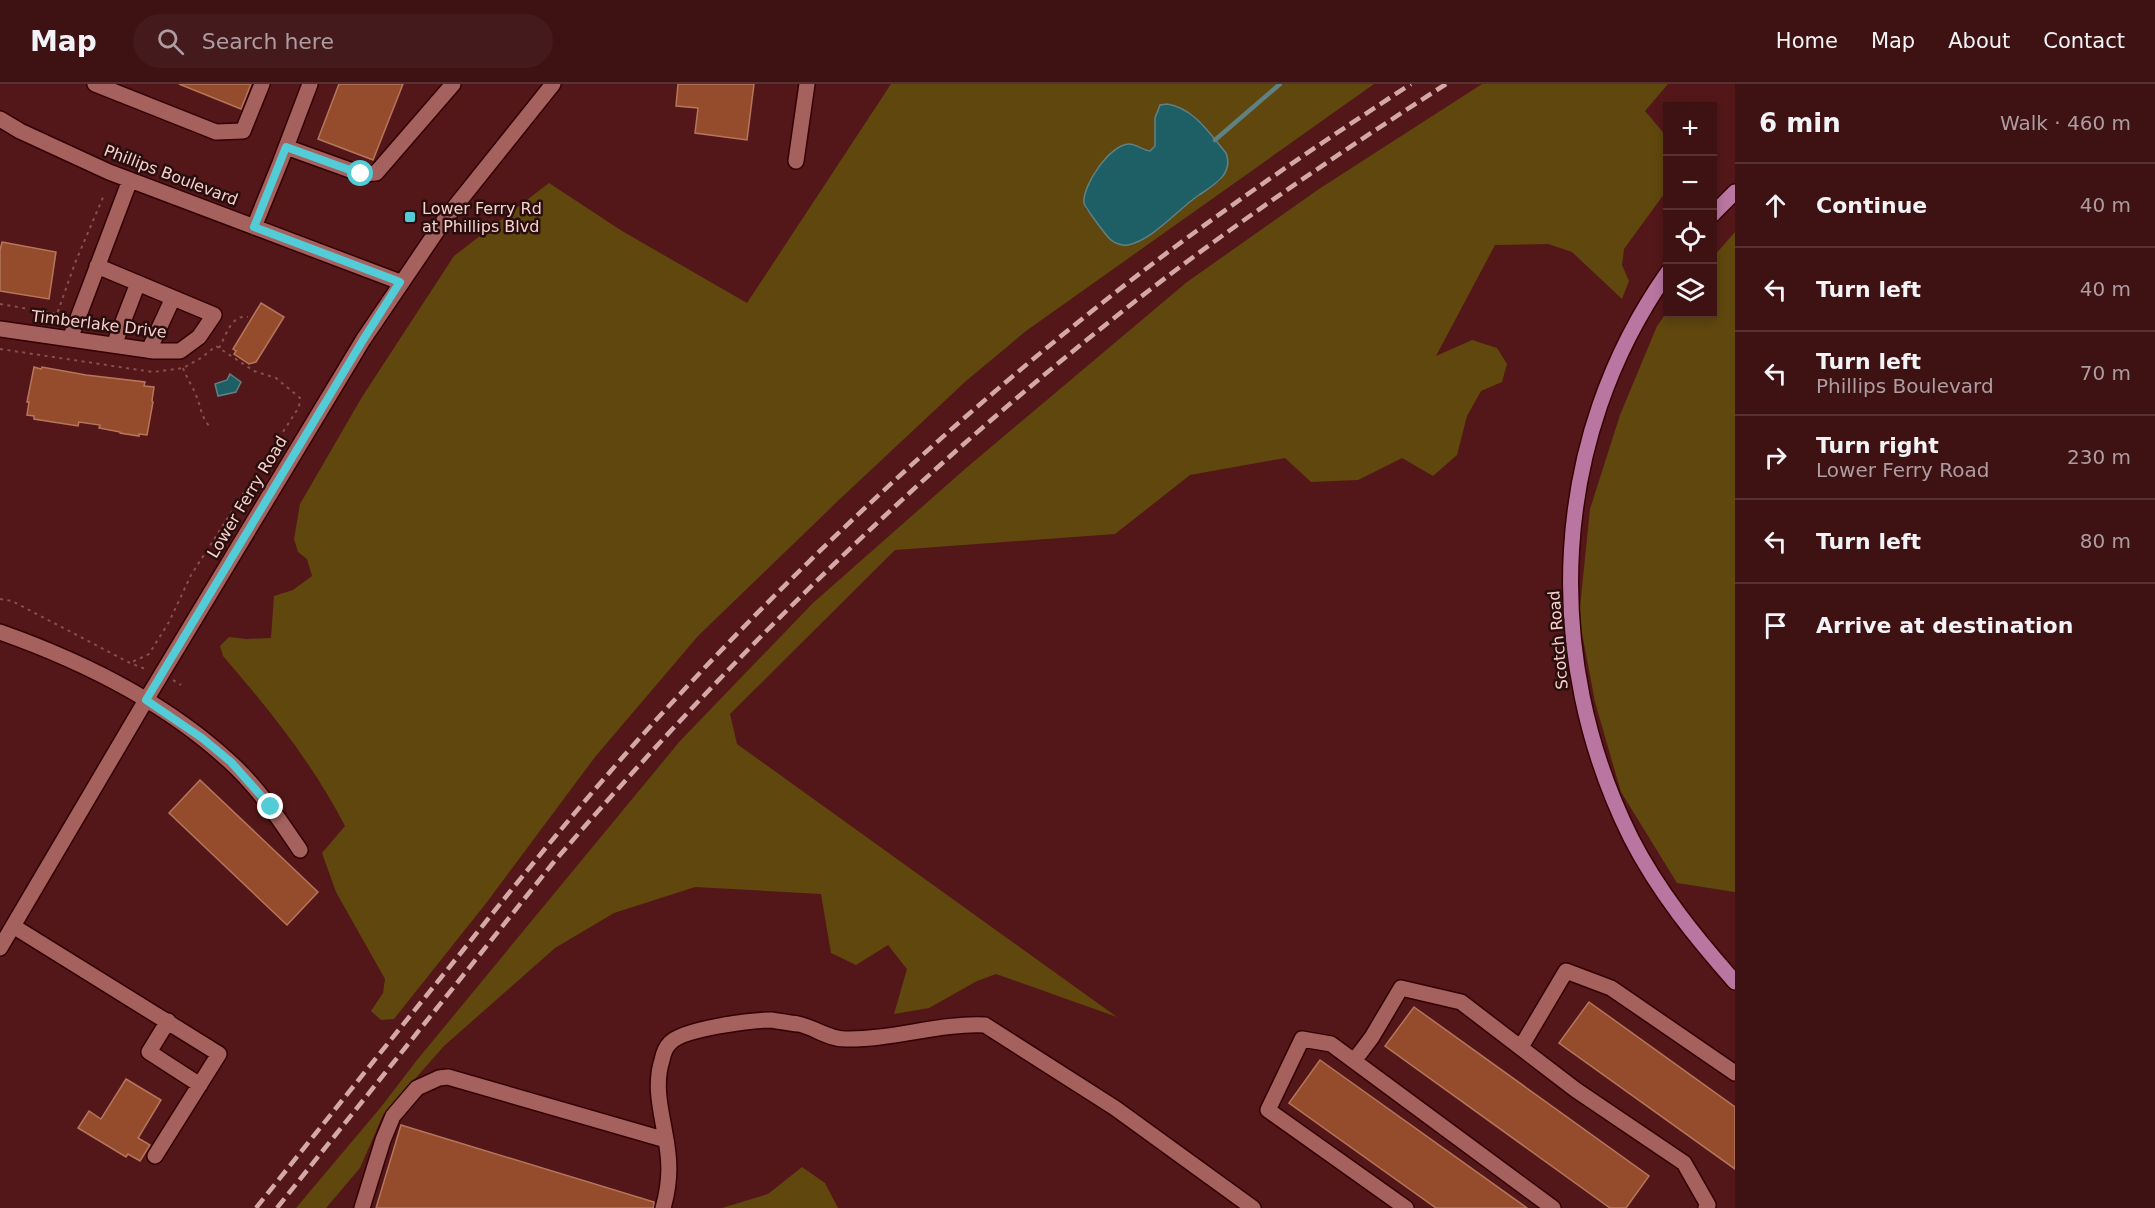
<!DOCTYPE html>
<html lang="en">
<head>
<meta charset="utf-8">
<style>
	body { margin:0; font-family:"DejaVu Sans",sans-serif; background:#451a1c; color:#f1f3f6 }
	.controls { position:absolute; right:18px; top:18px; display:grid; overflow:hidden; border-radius:0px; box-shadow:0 3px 9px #0003 }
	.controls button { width:54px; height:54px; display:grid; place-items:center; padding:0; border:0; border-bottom:2px solid #573133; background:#3e1113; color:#f1f3f6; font:30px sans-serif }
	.stop { position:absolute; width:18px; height:18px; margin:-14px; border:4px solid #52ccd6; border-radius:50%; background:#fff }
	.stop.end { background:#52ccd6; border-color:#fff; box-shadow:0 2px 6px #0008 }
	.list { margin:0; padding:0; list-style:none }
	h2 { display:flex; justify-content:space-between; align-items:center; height:78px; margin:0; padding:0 24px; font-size:26px }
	h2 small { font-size:20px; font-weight:400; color:#ad9da0 }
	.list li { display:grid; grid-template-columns:39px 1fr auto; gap:18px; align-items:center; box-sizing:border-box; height:84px; padding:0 24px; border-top:2px solid #573133 }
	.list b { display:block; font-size:22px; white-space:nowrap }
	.list p { margin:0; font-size:20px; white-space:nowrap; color:#ad9da0 }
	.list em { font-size:20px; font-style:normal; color:#ad9da0 }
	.icon { flex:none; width:33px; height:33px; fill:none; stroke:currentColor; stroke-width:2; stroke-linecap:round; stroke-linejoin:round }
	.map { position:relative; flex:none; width:1735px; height:1124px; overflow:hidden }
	header { display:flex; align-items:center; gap:36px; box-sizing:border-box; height:84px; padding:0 30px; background:#3e1113; border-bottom:2px solid #573133 }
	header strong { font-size:28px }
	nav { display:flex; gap:33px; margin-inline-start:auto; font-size:21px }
	.search { width:420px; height:54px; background:#451a1c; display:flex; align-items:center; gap:15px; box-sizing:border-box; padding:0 21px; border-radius:33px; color:#ad9da0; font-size:22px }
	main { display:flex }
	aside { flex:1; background:#3e1113 }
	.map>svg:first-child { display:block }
</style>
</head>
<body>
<header>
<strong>Map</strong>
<div class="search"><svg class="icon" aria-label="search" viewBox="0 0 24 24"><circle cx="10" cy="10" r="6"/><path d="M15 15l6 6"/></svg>Search here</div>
<nav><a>Home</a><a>Map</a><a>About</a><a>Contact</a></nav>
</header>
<main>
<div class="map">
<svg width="1735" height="1124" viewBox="0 0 1735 1124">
	<rect width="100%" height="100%" fill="#531719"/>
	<path fill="#60470e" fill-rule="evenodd" d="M891,0H1374L1026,247L966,297L842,413L698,552L595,673L487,818L394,935L381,936L371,927L383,909L385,895L336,808L322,769L345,742C313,680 269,625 223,572L220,562L229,553L246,555L271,554L274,512L293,506L312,492L307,475L298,468L294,455L300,420L362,313L454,172L549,99L622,147L747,219ZM1175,21L1195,34L1226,69L1221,96L1191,116L1150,150L1111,156L1085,124L1136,61L1150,67L1155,62V34Z
		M1482,0H1668L1645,27L1667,53V106L1624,165L1622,181L1629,197L1622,215L1572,168L1548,160L1495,161L1436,272L1472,256L1497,264L1507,280L1502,298L1481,307L1467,332L1457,371L1433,392L1402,374L1358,396L1311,398L1285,374L1190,391L1115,450L895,466L730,630L737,660L1117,933L996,890L977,897L929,924L894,930L907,885L888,861L856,881L831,869L821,810L695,803L614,829L555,864L444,962L383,1031L360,1084L326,1124H296L381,1023L417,976L680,657L813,519L965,385L1187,198L1319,105Z
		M1735,148V808L1677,799L1621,708L1595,618L1579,533L1590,425L1620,331L1657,242L1667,228L1712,230L1713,173Z
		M802,1083L825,1099L838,1124H722L768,1110Z"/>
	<path fill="#1e5f65" stroke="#5f8184" stroke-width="1.5" d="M1167,20C1194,24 1210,50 1226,69C1234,90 1214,101 1199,111C1178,125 1153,156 1128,161C1123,162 1114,159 1111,156C1107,153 1084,122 1084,119C1082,102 1110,60 1129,60C1136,60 1143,66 1150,67L1155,62V34L1160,21Z
		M230,290L241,298L236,308L218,312L215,300L227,296Z"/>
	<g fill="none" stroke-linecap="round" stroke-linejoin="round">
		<path stroke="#5f8184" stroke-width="4.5" d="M1215,56L1280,0"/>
	</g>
	<path fill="#954c2c" stroke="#b5765c" stroke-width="1.5" d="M179,0H251L241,25Z
		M339,0H403L373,76L318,55Z
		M678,0H754L747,56L695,49L698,24L676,22Z
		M2,158L56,168L49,215L0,207V166Z
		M261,219L284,233L256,278L249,280L234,270L236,267L233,265Z
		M34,283L41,285L42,283L86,291L145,298L144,302L154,303L152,317L153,318L147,351L139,350V352L120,349V348L99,344L100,341L79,338L78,342L34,335V332L27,331L29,318H27Z
		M200,696L318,808L287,841L169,729Z
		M1589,918L1735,1023V1085L1559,959Z
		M1414,923L1649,1092L1626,1124H1610L1385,962Z
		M1320,976L1527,1124H1436L1289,1019Z
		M126,995L161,1016L138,1054L150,1061L140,1077L128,1070L126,1073L78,1044L89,1027L101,1035Z
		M401,1041L654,1118V1124H376Z"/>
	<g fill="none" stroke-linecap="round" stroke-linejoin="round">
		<defs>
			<path id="minor" d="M95,0L216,48L243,47L262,0
				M0,35L20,47L109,88L400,198
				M286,63L361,90L376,89L453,0
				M796,77L807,0
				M254,143L280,79L310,0
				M0,245L154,267H180L199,253L214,231L97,182
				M70,255L130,96
				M114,261L138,199
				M149,266L173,214
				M0,548C82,577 165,618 229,677C258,703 279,735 300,766
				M13,842L219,970L155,1072
				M0,864L146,616L363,256L445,135L553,0
				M168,937L149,968L200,1001
				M1521,963L1566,887L1611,904L1735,989
				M1354,977L1372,953L1401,904L1461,918L1576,1006L1684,1079L1708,1121L1706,1124
				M362,1124L383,1056L393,1032L417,1004L439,994L448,993L666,1056
				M663,1124C668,1107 670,1087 668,1070C665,1038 652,1007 662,976C663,971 666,963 670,959C682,945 751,936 771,936C779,937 789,939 798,940C814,943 828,955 845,955C893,956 938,939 985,941L1115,1024L1253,1124
				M1406,1124L1268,1026L1302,955L1331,960L1553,1124"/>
			<path id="major" d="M1712,131L1735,108
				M1668,188C1550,355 1541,573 1631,754C1658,807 1696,854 1735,898"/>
		</defs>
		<use href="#minor" stroke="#350003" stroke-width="18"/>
		<use href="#major" stroke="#350003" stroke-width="18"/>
		<path stroke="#855050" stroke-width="2" stroke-dasharray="3 4.5" stroke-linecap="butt" d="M0,220L57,230L75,179L104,111
			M219,264C226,252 231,230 248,233
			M0,265L153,288L183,284L201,274L216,262L254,287L276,294L300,314L299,323L191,491L169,538L149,570L130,579
			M183,284C187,295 192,301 196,311C201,323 200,330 209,342
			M0,515L12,517L130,579L148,586
			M173,596L181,601"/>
		<use href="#minor" stroke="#a4615e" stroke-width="15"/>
		<use href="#major" stroke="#b876a1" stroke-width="15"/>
		<path stroke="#d4a8a6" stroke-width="4.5" stroke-dasharray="12 6" stroke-linecap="butt" d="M256,1124C324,1039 392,954 460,870C531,781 603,692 681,609C809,471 946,344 1092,227C1194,145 1302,71 1411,0
			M277,1124L553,779C722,582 906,400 1109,238C1216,152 1330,75 1446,0"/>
	</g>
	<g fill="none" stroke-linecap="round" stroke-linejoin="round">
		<path stroke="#52ccd6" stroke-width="8" d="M271,723L231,678L202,654L146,616L363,256L400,198L254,143L286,63L361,90"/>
	</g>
	<rect fill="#52ccd6" stroke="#280e0d" stroke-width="2" x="404" y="127" width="12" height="12" rx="3"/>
	<g text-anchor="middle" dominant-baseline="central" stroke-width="5" stroke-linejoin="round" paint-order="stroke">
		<g font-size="16" fill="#f8d1ce" stroke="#280e0d">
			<text transform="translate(171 91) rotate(21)">Phillips Boulevard</text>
			<text transform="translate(99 240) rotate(7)">Timberlake Drive</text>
			<text transform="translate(247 413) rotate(-59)">Lower Ferry Road</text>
			<text transform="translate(1558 556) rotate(-95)">Scotch Road</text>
		</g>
		<g font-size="16" fill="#f8d1ce" stroke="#280e0d" text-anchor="start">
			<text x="422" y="124">Lower Ferry Rd<tspan x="422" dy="18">at Phillips Blvd</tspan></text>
		</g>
	</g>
</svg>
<div class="controls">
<button>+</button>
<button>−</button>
<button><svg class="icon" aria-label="locate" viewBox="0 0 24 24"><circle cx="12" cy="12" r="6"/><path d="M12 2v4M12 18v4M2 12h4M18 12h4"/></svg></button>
<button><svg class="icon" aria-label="layers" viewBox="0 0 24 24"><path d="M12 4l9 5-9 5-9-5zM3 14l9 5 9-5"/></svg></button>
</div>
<div class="stop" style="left:361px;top:90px"></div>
<div class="stop end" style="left:271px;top:723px"></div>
</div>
<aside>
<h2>6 min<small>Walk · 460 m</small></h2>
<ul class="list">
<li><svg class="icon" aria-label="ahead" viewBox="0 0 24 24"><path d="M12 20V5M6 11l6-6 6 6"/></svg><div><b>Continue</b></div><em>40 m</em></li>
<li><svg class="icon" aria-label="left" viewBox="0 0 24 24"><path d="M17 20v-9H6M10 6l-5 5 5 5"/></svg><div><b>Turn left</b></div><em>40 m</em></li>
<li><svg class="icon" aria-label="left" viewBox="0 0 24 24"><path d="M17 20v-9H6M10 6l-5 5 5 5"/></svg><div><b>Turn left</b><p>Phillips Boulevard</p></div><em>70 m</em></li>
<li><svg class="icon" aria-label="right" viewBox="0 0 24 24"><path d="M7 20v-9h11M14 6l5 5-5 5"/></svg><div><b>Turn right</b><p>Lower Ferry Road</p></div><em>230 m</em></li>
<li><svg class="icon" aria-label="left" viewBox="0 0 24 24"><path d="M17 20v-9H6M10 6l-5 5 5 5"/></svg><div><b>Turn left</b></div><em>80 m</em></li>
<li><svg class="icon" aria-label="arrive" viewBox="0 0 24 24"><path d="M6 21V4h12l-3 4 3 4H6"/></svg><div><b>Arrive at destination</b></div></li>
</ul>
</aside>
</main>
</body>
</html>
